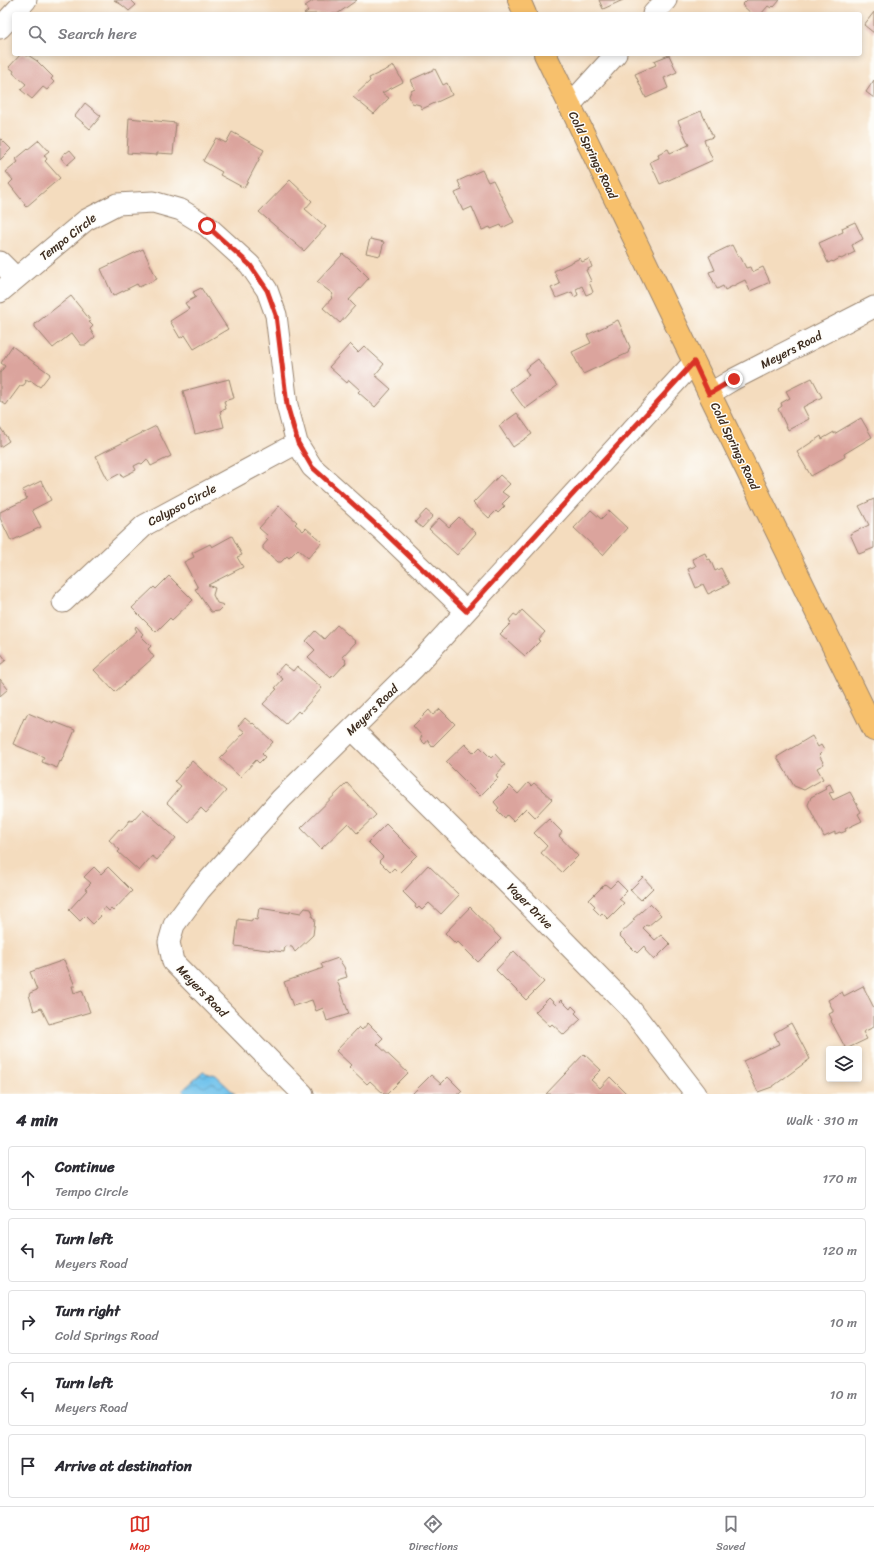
<!DOCTYPE html>
<html lang="en">
<head>
<meta charset="utf-8">
<style>
	body { margin:0; font-family:Sriracha,sans-serif; background:#f2f2f3; color:#2b2b33 }
	.controls { position:absolute; right:12px; bottom:12px; display:grid; overflow:hidden; border-radius:4px; box-shadow:0 2px 6px #0003 }
	.controls button { width:36px; height:36px; display:grid; place-items:center; padding:0; border:0; border-bottom:1px solid #e1e1e2; background:#fff; color:#2b2b33; font:20px sans-serif }
	.stop { position:absolute; width:12px; height:12px; margin:-9px; border:3px solid #d93025; border-radius:50%; background:#fff }
	.stop.end { background:#d93025; border-color:#fff; box-shadow:0 1px 4px #0008 }
	.list { margin:0; padding:0; list-style:none }
	h2 { display:flex; justify-content:space-between; align-items:center; height:52px; margin:0; padding:0 16px; font-size:17px }
	h2 small { font-size:13px; font-weight:400; color:#7c7c81 }
	.list li { display:grid; grid-template-columns:26px 1fr auto; gap:12px; align-items:center; box-sizing:border-box; height:64px; margin:0 8px 8px; padding:0 8px; border:1px solid #e1e1e2; border-radius:4px }
	.list b { display:block; font-size:15px; white-space:nowrap }
	.list p { margin:0; font-size:13px; white-space:nowrap; color:#7c7c81 }
	.list em { font-size:13px; font-style:normal; color:#7c7c81 }
	.icon { flex:none; width:22px; height:22px; fill:none; stroke:currentColor; stroke-width:2; stroke-linecap:round; stroke-linejoin:round }
	.map { position:relative; flex:none; width:874px; height:1094px; overflow:hidden }
	.search { position:absolute; background:#fff; box-shadow:0 2px 6px #0003; left:12px; right:12px; top:12px; height:44px; display:flex; align-items:center; gap:10px; box-sizing:border-box; padding:0 14px; border-radius:4px; color:#7c7c81; font-size:15px }
	.sheet { height:412px; background:#fff }
	nav { display:flex; justify-content:space-around; align-items:center; box-sizing:border-box; height:56px; border-top:1px solid #e1e1e2; background:#fff; font-size:11px; color:#7c7c81 }
	nav a { display:grid; justify-items:center; gap:2px }
	nav .on { color:#d93025 }
	.map>svg:first-child { display:block }
</style>
</head>
<body>
<div class="map">
<svg width="874" height="1094" viewBox="0 0 874 1094">
	<defs>
		<pattern id="water-waves" width="16" height="10" patternUnits="userSpaceOnUse"><rect width="16" height="10" fill="#70c2ec"/><path d="M0 5q4-4 8 0t8 0" fill="none" stroke="#5d9ebf"/></pattern>
	</defs>
	<rect width="100%" height="100%" fill="#fdfcf7"/>
	<filter id="ink" filterUnits="userSpaceOnUse"><feTurbulence type="fractalNoise" baseFrequency=".025" numOctaves="2"/><feDisplacementMap in="SourceGraphic" scale="8" xChannelSelector="R" yChannelSelector="G"/><feConvolveMatrix kernelMatrix="1 2 1 2 8 2 1 2 1" color-interpolation-filters="sRGB"/></filter>
	<filter id="wash" filterUnits="userSpaceOnUse"><feTurbulence type="fractalNoise" baseFrequency=".012" numOctaves="4" result="noise"/><feDisplacementMap in="SourceGraphic" scale="16" xChannelSelector="R" yChannelSelector="G"/><feGaussianBlur stdDeviation="0.9" result="paint"/><feColorMatrix in="noise" values="0 0 0 0 0 0 0 0 0 0 0 0 0 0 0 0 0 1.4 0 .05"/><feComposite in="paint" operator="in"/></filter>
	<g filter="url(#wash)">
		<rect width="100%" height="100%" fill="#f4dcbe"/>
		<path fill="url(#water-waves)" stroke="#567685" d="M203,1072L216,1076L235,1094H185L183,1090Z"/>
		<g id="blocks">
			<path fill="#dba49d" d="M114,0H131L136,5L129,11L122,5Z
				M314,0H357L337,14H304L308,11L305,6Z
				M599,0H623L603,9Z
				M747,0H780L774,7L773,6L771,8L768,6L761,14H752L742,5Z
				M874,12V33L864,25Z
				M21,54H24L27,56L28,55L37,61L53,77L51,79L54,82L47,90L43,87L32,99L21,90L26,84L13,73L14,71L9,67Z
				M669,55L677,72L664,78L668,88L646,98L635,74L656,65L654,61Z
				M394,66L403,82L382,93L389,98L374,114L353,97L370,81L369,78Z
				M435,69L443,85L447,83L452,95L422,109L420,105L412,103L409,96L411,91L415,89L411,80Z
				M874,80V98L866,92Z
				M85,103L101,116L90,129L75,116Z
				M701,111L713,137L704,140L713,160L660,184L650,162L659,158L658,154L668,149L670,153L689,145L678,121Z
				M129,118L176,123L173,154L157,153V155L127,153Z
				M232,132L264,150L244,188L220,175L222,172L203,161L216,138L226,143Z
				M0,138L11,149L0,160Z
				M39,140L49,151L44,155L47,159L45,161L60,178L26,207L24,205L25,204L9,184L13,180L6,172L18,162L16,159Z
				M70,150L76,157L67,165L61,158L65,152L66,153Z
				M482,170L488,182L493,180L514,222L502,228L501,225L491,229L490,227L482,230L472,207L463,211L455,193L462,190L458,181Z
				M290,180L312,201L305,209L326,227L304,251L259,212Z
				M855,222L863,239L852,245L855,252L841,259L840,258L833,262L832,261L828,263L819,243L843,232L842,228Z
				M370,239L384,242L380,256L366,253Z
				M732,245L738,257L740,256L746,268L750,267L752,272L763,267L770,282L750,291L745,280L725,290L723,286L717,289L709,272L715,270L709,256Z
				M143,249L157,279L139,287L137,284L113,296L101,269Z
				M343,254L355,264L369,278L349,300L355,306L340,323L323,308L332,298L331,297L333,294L317,282Z
				M580,258L582,262L589,259L592,267L586,270L591,281L589,282L593,292L586,295L582,286L576,289L578,295L574,297L572,292L556,298L551,288L560,284L554,271Z
				M201,288L228,329L194,349L185,335L180,338L170,321L189,309L185,303L196,297L193,292Z
				M71,296L91,321L89,322L93,326L90,329L95,337L86,345H81L72,333L53,348L35,327V324Z
				M618,320L630,347L628,353L583,374L572,352L591,343L587,335Z
				M350,344L358,352L364,346L384,364L375,375L391,389L375,407L358,392L360,390L349,380L347,383L329,367Z
				M12,346L50,374L40,387L30,380L29,382L25,379L26,382L24,385L20,386L6,405L0,401V373L5,366L1,363Z
				M538,359L557,386L525,409L510,389L529,375L525,369Z
				M812,378L822,397L803,407L809,419L788,430L778,409L782,406L781,403L790,398L786,391Z
				M229,379L234,398L224,401L226,409L220,411L224,427L195,434L183,391Z
				M517,413L532,434L513,447L499,426Z
				M861,418L872,437L844,454L845,457L811,476L797,452L821,436L822,439L834,432V434Z
				M156,426L171,456L151,466L147,459L142,464L140,463L134,466L136,470L122,477L121,473L108,480L96,456Z
				M0,427L9,441L0,447Z
				M500,475L510,484L502,492L509,497L502,504L505,506L498,513L496,511L489,518L473,503Z
				M41,481L51,500L32,510L41,527L11,541L0,518V512L27,499L23,490Z
				M874,499V548L859,554L850,534L869,525L859,506Z
				M279,506L297,522L295,524L303,531L306,528L322,542L308,558L298,549L289,558L287,556L281,562H278L263,549V546L268,540L266,538L268,536L259,528Z
				M426,510L433,516L422,528L415,522Z
				M591,510L601,519L609,511L627,528L603,555L574,528Z
				M459,517L476,533L457,555L429,529L439,518L449,527Z
				M232,536L242,555L237,557L243,567L208,585L215,588L213,595L217,603L224,605L218,611L211,612L195,589L198,588L184,562L194,557L192,553L210,544L212,547Z
				M705,553L708,560L710,559L715,571L721,568L729,584L708,594L703,584L696,588L688,569L696,566L692,559Z
				M169,576L193,600L172,620L170,618L156,632L132,608L154,587L156,589Z
				M522,610L545,632L538,640L540,641L525,656L500,634L511,623L509,620L514,614L517,616Z
				M337,625L356,642L342,657L346,660L345,661L346,663L333,677L332,676L331,678L308,657L315,650L306,641L315,631L324,639Z
				M136,626L143,634L141,636L151,646L148,649L154,657L115,692L94,670L137,631L135,628Z
				M0,652L6,660L0,665Z
				M284,664L293,671L297,666L322,688L300,713L298,711L286,724L263,704L277,689L275,688L283,679L276,673Z
				M0,679L8,689L0,696Z
				M440,709L455,724L432,747L428,740L425,744L420,739L422,736L413,726L429,710L433,715Z
				M28,713L54,724L55,722L75,730L61,762L60,761L57,768L42,762L44,757L13,744L24,718L25,719Z
				M245,718L252,724L253,723L273,742L262,754L265,757L259,763L256,760L240,777L220,758L245,732L238,726Z
				M812,736L818,747L821,745L824,750L819,755L824,764L817,768L823,779L804,790L794,786L777,757Z
				M465,744L474,753L480,747L491,758L495,754L505,765L496,775L498,778L480,796L446,762Z
				M192,761L226,791L206,813L201,808L188,822L167,803L181,786L175,781Z
				M347,783L376,815L357,833L348,823L321,849L301,828Z
				M528,783L531,786L534,783L552,799L535,817L526,808L513,821L507,815L505,818L497,810L499,808L494,802L510,786L518,794Z
				M830,784L834,792L829,793L833,800L850,792L861,812L858,814L862,821L845,829L846,831L841,833L840,832L835,834V832L824,837L808,805L811,797L826,789L825,786Z
				M143,809L176,838L157,860L152,856L139,871L118,852L120,850L109,840L119,829L121,831L130,820L132,821Z
				M549,819L562,832L559,836L578,856L562,872L541,853L547,846L534,833Z
				M386,824L417,855L399,873L394,868L390,872L379,861L383,857L368,842Z
				M428,865L459,895L441,914L429,903L422,910L419,907L417,909L415,907L416,905L403,892Z
				M94,867L101,874L108,867L132,891L113,911L111,909L109,911L105,907L99,914L101,916L93,924L85,916L80,921L69,910L87,890L85,889L91,883L84,877Z
				M643,877L653,888L641,900L630,890Z
				M617,881L627,891L619,899L624,903L608,919L602,913L600,915L593,908L595,906L589,900L605,884L610,888Z
				M650,904L661,915L648,926L646,925L643,928L655,940L661,935L670,944L654,960L645,950L646,949L644,946L637,953L619,935L635,920L633,919Z
				M470,907L501,939L478,962L458,942L456,944L445,933Z
				M259,908L290,913V911L301,913L305,908L311,909L313,915L312,917L315,919L313,935L295,952L292,947L285,946L284,952L235,946L238,919L252,921V919L257,920Z
				M514,951L544,982L526,1000L496,970Z
				M338,958L344,967L347,977L337,980L349,1014L327,1021L323,1008L316,1011L312,1000L293,1006L284,982L323,968L321,964Z
				M64,960L75,986H72L74,993L82,990L90,1012L49,1024L41,1008L34,1011L29,995L30,993L37,990L30,972Z
				M863,986L874,1008V1027L863,1032L867,1039L846,1049L831,1021L832,1020L829,1014L833,1012V1010L828,1000L842,992L844,996Z
				M549,998L556,1005L561,1000L570,1009L572,1006L577,1011L575,1013L581,1019L564,1035L552,1024L550,1026L535,1012Z
				M368,1023L383,1038L377,1044L408,1073L387,1094H384L370,1081L367,1084L349,1067L351,1065L336,1051L359,1027L362,1030Z
				M791,1023L810,1059L772,1087L758,1092L743,1061L779,1044L774,1033Z
				M584,1054L601,1070L591,1080L600,1088L610,1077L627,1094H546Z
				M431,1075L441,1084L448,1077L462,1091L459,1094H412Z"/>
		</g>
	</g>
	<g filter="url(#ink)">
		<use href="#blocks" fill-opacity="0" stroke="#98836e" stroke-width="1"/>
		<g fill="none" stroke-linecap="round" stroke-linejoin="round">
			<defs>
				<path id="street" d="M653,14L666,0
					M0,28L26,0
					M569,106L616,54
					M0,262L16,278
					M0,292L86,220L117,204L153,202L181,210L207,226L250,265L267,290L276,315L287,405L297,443L312,467L383,531L466,611
					M709,394L734,379L874,307
					M63,602L145,525L297,443
					M352,729L525,901L629,1007L696,1094
					M303,1094L173,962L169,942L174,925L200,890L281,799L415,667L694,362"/>
				<path id="primary" d="M519,0L525,14
					M545,54L694,362L874,730"/>
			</defs>
			<use href="#street" stroke="#98836e" stroke-width="23"/>
			<use href="#primary" stroke="#98836e" stroke-width="24"/>
			<use href="#street" stroke="#fff" stroke-width="21"/>
			<use href="#primary" stroke="#f7c06c" stroke-width="22"/>
		</g>
	</g>
	<g fill="none" stroke-linecap="round" stroke-linejoin="round" filter="url(#ink)">
		<path stroke="#d93025" stroke-width="5" d="M207,226L250,265L267,290L276,315L287,405L298,443L312,467L383,531L466,611L694,362L709,394L734,379"/>
	</g>
	<g text-anchor="middle" dominant-baseline="central" stroke-width="3" stroke-linejoin="round" paint-order="stroke">
		<g font-size="12" fill="#3b2a1e" stroke="#fdfcf7">
			<text transform="translate(593 155) rotate(64)">Cold Springs Road</text>
			<text transform="translate(68 237) rotate(-38)">Tempo Circle</text>
			<text transform="translate(791 350) rotate(-27)">Meyers Road</text>
			<text transform="translate(735 446) rotate(64)">Cold Springs Road</text>
			<text transform="translate(182 505) rotate(-28)">Calypso Circle</text>
			<text transform="translate(372 710) rotate(-44)">Meyers Road</text>
			<text transform="translate(530 906) rotate(45)">Yager Drive</text>
			<text transform="translate(202 991) rotate(46)">Meyers Road</text>
		</g>
	</g>
</svg>
<div class="controls">
<button><svg class="icon" aria-label="layers" viewBox="0 0 24 24"><path d="M12 4l9 5-9 5-9-5zM3 14l9 5 9-5"/></svg></button>
</div>
<div class="stop" style="left:207px;top:226px"></div>
<div class="stop end" style="left:734px;top:379px"></div>
<div class="search"><svg class="icon" aria-label="search" viewBox="0 0 24 24"><circle cx="10" cy="10" r="6"/><path d="M15 15l6 6"/></svg>Search here</div>
</div>
<section class="sheet">
<h2>4 min<small>Walk · 310 m</small></h2>
<ul class="list">
<li><svg class="icon" aria-label="ahead" viewBox="0 0 24 24"><path d="M12 20V5M6 11l6-6 6 6"/></svg><div><b>Continue</b><p>Tempo Circle</p></div><em>170 m</em></li>
<li><svg class="icon" aria-label="left" viewBox="0 0 24 24"><path d="M17 20v-9H6M10 6l-5 5 5 5"/></svg><div><b>Turn left</b><p>Meyers Road</p></div><em>120 m</em></li>
<li><svg class="icon" aria-label="right" viewBox="0 0 24 24"><path d="M7 20v-9h11M14 6l5 5-5 5"/></svg><div><b>Turn right</b><p>Cold Springs Road</p></div><em>10 m</em></li>
<li><svg class="icon" aria-label="left" viewBox="0 0 24 24"><path d="M17 20v-9H6M10 6l-5 5 5 5"/></svg><div><b>Turn left</b><p>Meyers Road</p></div><em>10 m</em></li>
<li><svg class="icon" aria-label="arrive" viewBox="0 0 24 24"><path d="M6 21V4h12l-3 4 3 4H6"/></svg><div><b>Arrive at destination</b></div></li>
</ul>
</section>
<nav>
<a class="on"><svg class="icon" aria-label="map" viewBox="0 0 24 24"><path d="M3 6l6-2 6 2 6-2v14l-6 2-6-2-6 2zM9 4v14M15 6v14"/></svg>Map</a>
<a><svg class="icon" aria-label="directions" viewBox="0 0 24 24"><path d="M12 3l9 9-9 9-9-9zM9 14v-3h6M13 9l2 2-2 2"/></svg>Directions</a>
<a><svg class="icon" aria-label="saved" viewBox="0 0 24 24"><path d="M7 4h10v16l-5-4-5 4z"/></svg>Saved</a>
</nav>
</body>
</html>
